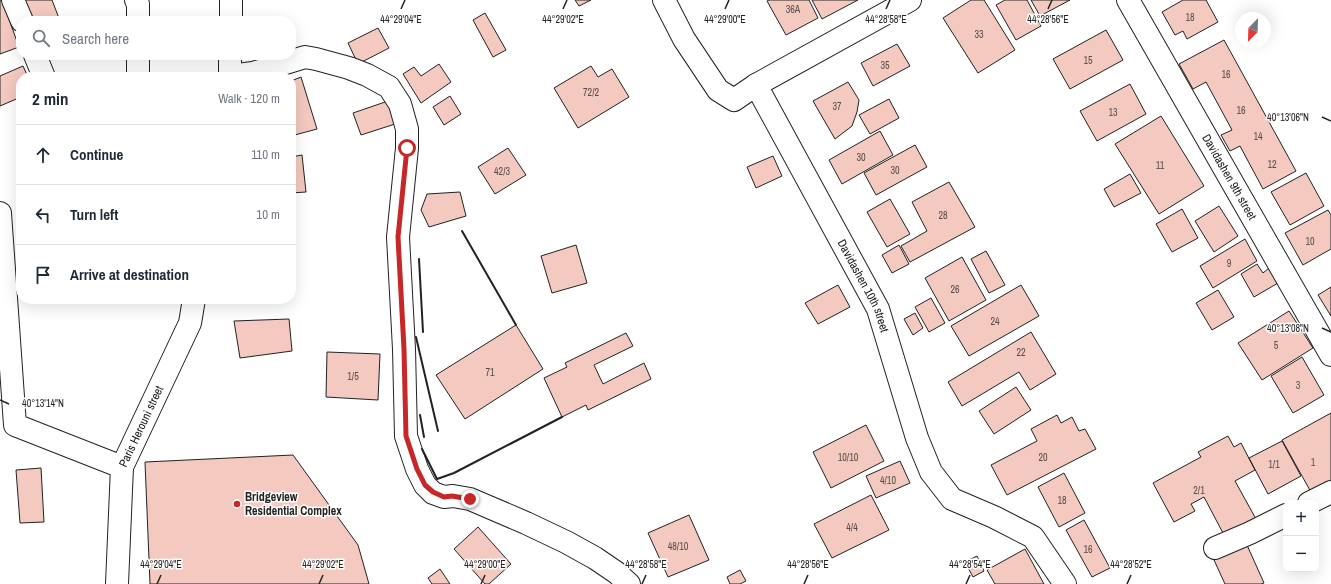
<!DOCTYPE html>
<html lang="en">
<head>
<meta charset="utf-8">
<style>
	body { margin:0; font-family:"Archivo Narrow",sans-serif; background:#f2f2f3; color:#1f2937 }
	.controls { position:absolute; right:12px; bottom:12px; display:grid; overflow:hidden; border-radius:8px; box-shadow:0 4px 16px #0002 }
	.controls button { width:36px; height:36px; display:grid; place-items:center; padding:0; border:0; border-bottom:1px solid #e0e1e3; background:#fff; color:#1f2937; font:20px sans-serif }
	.compass { position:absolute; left:1235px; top:12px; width:36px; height:36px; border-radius:50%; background:#fff; box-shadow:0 4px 16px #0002; rotate:203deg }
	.stop { position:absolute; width:12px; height:12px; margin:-9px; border:3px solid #c62828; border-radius:50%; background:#fff }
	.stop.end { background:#c62828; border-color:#fff; box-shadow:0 1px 4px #0008 }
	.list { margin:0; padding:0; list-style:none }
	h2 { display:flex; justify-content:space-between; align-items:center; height:52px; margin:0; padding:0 16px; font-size:17px }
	h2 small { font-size:13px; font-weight:400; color:#747a83 }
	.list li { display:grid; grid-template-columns:26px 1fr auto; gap:12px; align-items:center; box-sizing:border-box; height:60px; padding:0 16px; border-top:1px solid #e0e1e3 }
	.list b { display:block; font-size:15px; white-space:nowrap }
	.list em { font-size:13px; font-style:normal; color:#747a83 }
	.icon { flex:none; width:22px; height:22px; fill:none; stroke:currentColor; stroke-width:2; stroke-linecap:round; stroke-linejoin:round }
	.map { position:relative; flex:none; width:1331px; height:584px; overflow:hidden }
	.search { position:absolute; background:#fff; box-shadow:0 4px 16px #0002; left:16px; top:16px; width:280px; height:44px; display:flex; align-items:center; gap:10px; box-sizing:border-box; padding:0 14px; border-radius:16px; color:#747a83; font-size:15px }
	.panel { position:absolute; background:#fff; box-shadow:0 4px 16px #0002; left:16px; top:72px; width:280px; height:232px; border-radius:16px }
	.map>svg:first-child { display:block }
</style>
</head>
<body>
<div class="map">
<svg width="1331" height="584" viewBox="0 0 1331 584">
	<rect width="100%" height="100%" fill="#fff"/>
	<path fill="#f3c9c0" stroke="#222" d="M0,0H2L19,47L0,54Z
		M23,0H52L60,21H31Z
		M575,0H591L579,6Z
		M769,0H809L818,18L786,35L767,1Z
		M812,0H858L822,19Z
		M971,0H984L1015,50L978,73L943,18Z
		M1005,0H1027L1041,26L1016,40L996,5Z
		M1031,0H1070L1040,16Z
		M1183,0H1206L1218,22L1187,39L1183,31L1175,35L1162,12Z
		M485,13L506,50L493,57L473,20Z
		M378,28L389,48L358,64L348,43Z
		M1106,30L1123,60L1070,89L1053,59Z
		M1224,40L1296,171L1263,189L1240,146L1230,151L1221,135L1232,130L1206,82L1193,89L1179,64Z
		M897,44L910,66L873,86L861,63Z
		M439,64L451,82L421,103L403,74L414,67L421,76Z
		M23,66L28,77H21V97L0,106V76Z
		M591,66L598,77L612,69L629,97L578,128L554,88Z
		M301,77L317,129L291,136V81Z
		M848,82L859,100L857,112L852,126L835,139L813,101Z
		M1130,84L1146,114L1097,141L1080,111Z
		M450,96L461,114L444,125L433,107Z
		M889,99L899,118L870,134L859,115Z
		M388,101L395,124L361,135L353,113Z
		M1161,116L1204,186L1159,214L1115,144Z
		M880,131L893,155L842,184L829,160Z
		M915,145L927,167L876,195L864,173Z
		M508,148L526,175L495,194L478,167Z
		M302,155L306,192L291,193V157Z
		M773,156L782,176L756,188L747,167Z
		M1306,173L1324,206L1290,225L1271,192Z
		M1130,174L1141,193L1114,207L1104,189Z
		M949,182L975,227L910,262L901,246L927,231L912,202Z
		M460,192L466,216L429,227L421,210L427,194Z
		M890,199L910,234L887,247L867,212Z
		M1219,206L1238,236L1214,252L1195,221Z
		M1182,209L1198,238L1172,252L1156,224Z
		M1328,210L1331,215V249L1303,265L1285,233Z
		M1245,239L1257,261L1213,288L1200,266Z
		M576,245L587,283L552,293L541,256Z
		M899,245L909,264L892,273L882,255Z
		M986,251L1005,285L989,293L971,259Z
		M962,257L986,300L949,321L925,278Z
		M1257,264L1263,273L1269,268L1278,283L1254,297L1241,274Z
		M838,285L850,307L818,324L805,303Z
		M1021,285L1039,316L969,356L951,326Z
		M1331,287V316L1318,295Z
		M1218,290L1234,317L1212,330L1196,303Z
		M931,298L945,323L929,332L915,307Z
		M1289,311L1313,348L1262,380L1238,343Z
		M915,313L923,328L913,335L904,319Z
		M289,319L292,351L240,358L234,321Z
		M516,325L543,369L465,419L436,375Z
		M1031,332L1056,374L1030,390L1019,372L962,406L948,382Z
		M626,333L633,346L594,365L603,384L644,363L651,379L588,410L586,405L562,417L544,378L567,367L565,363Z
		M327,352L380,354L378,400L326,397Z
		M1302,357L1324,395L1293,413L1271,376Z
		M1016,387L1031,410L994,434L979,411Z
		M1331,413V484L1312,494L1282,440Z
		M1057,415L1061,423L1072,417L1079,431L1085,429L1096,449L1007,495L991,465L1037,441L1031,429Z
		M866,425L884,461L831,488L813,452Z
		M1228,436L1234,447L1241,443L1255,470L1235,481L1256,519L1224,535L1204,497L1191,504L1195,511L1174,522L1153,483L1201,457L1198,452Z
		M1282,441L1301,476L1268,494L1249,458Z
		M293,455L358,545L369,584H150L145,462Z
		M900,461L910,483L876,498L866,476Z
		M41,468L44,522L20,523L16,470Z
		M1064,473L1085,513L1059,527L1038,487Z
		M871,495L889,530L832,558L814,524Z
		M689,515L709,560L668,577L648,533Z
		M1084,520L1110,568L1092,577L1066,530Z
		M478,527L511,564L489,584H485L454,549Z
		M1247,545L1264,583L1261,584H1225L1214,560Z
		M1025,549L1044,584H995L987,570Z
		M977,556L984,571L973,577L965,562Z
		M440,569L450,584H432L428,578Z
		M740,570L746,581L740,584H730L727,577Z"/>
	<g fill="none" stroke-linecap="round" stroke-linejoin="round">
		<defs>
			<g id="minor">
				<path d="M13,0L22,21"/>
				<path d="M136,0L138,4V21"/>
				<path d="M231,0V21"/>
				<path d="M664,0L684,39L718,90L734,100L756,85L910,0"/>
				<path id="s1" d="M1128,0L1331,355"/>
				<path d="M35,55L44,77"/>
				<path d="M230,76L253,73L305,57L316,59L349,68L367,75L389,87L400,104L407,129V148L398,237L404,349L406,436L417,469L425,485L433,493L444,497L453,496L470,499L526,523L566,542L595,558L617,573L629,584"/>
				<path d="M138,77V55"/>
				<path d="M230,77V55"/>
				<path id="s2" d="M756,85L878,309L917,438L931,472L952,499L994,517L1033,537L1065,584"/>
				<path d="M0,213L15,425L122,467"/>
				<path d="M1309,503L1331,492"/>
				<path d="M1215,548L1250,533L1286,515"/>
				<path id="s3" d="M117,584L122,467L190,323L194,299"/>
			</g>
		</defs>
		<use href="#minor" stroke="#222" stroke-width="24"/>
		<use href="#minor" stroke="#fff" stroke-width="22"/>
		<path stroke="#222" stroke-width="2" d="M462,231L516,325
			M419,259L423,332
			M416,337L438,431
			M420,415L424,437
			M422,449L437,479L454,473L562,417"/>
	</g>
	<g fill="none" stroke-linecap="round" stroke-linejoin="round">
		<path stroke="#c62828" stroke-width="5" d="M407,148L398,237L404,349L406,436L417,469L425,485L433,492L444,497L452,496L470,499"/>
	</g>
	<path fill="none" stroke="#222" stroke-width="1.5" d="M401,9L405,0M563,9L567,0M725,9L729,0M886,9L890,0M1048,9L1052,0M1322,117L1331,121M1322,328L1331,332M0,400L9,404M157,584L161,575M319,584L323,575M481,584L485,575M642,584L646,575M804,584L808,575M966,584L970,575M1127,584L1131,575"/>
	<circle fill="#c62828" stroke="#fff" stroke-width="1.5" cx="237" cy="504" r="4"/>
	<g text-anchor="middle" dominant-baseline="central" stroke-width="3" stroke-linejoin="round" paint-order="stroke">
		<g font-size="10" fill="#564c4a">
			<text x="793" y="9">36A</text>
			<text x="1190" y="17">18</text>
			<text x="979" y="34">33</text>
			<text x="1088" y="60">15</text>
			<text x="885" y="65">35</text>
			<text x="1226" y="74">16</text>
			<text x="591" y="92">72/2</text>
			<text x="837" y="106">37</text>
			<text x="1241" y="110">16</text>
			<text x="1113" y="112">13</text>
			<text x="1258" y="136">14</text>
			<text x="861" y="157">30</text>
			<text x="1272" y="164">12</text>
			<text x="1160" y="165">11</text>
			<text x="895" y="170">30</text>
			<text x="502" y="171">42/3</text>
			<text x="943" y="215">28</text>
			<text x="1310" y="241">10</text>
			<text x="1229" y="263">9</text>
			<text x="955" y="289">26</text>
			<text x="995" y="321">24</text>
			<text x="1276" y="345">5</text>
			<text x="1021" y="352">22</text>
			<text x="490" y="372">71</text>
			<text x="353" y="376">1/5</text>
			<text x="1298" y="385">3</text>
			<text x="848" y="457">10/10</text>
			<text x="1043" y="457">20</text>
			<text x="1313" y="462">1</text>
			<text x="1274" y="464">1/1</text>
			<text x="888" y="480">4/10</text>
			<text x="1199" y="490">2/1</text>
			<text x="1062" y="500">18</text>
			<text x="852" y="527">4/4</text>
			<text x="678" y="546">48/10</text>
			<text x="1088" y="549">16</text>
		</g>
		<g font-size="12" fill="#222" stroke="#fff">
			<text stroke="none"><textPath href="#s1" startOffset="204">Davidashen 9th street</textPath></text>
			<text stroke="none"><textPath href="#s2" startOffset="228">Davidashen 10th street</textPath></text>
			<text stroke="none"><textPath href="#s3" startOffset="162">Paris Herouni street</textPath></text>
		</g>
		<g font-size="12" font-weight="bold" fill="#222" stroke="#fff" text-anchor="start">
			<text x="245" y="497">Bridgeview<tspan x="245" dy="14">Residential Complex</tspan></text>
		</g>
	</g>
	<g font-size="10" text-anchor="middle" fill="#222" stroke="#fff" stroke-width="3" stroke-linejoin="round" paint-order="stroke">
		<text x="725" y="23">44°29'00"E</text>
		<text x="401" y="23">44°29'04"E</text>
		<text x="563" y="23">44°29'02"E</text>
		<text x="886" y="23">44°28'58"E</text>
		<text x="1048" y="23">44°28'56"E</text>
		<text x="1288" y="121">40°13'06"N</text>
		<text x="1288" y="332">40°13'08"N</text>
		<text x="43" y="407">40°13'14"N</text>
		<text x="161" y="568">44°29'04"E</text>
		<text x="323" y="568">44°29'02"E</text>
		<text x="485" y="568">44°29'00"E</text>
		<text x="646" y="568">44°28'58"E</text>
		<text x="808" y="568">44°28'56"E</text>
		<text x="970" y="568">44°28'54"E</text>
		<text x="1131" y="568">44°28'52"E</text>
	</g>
</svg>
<div class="controls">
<button>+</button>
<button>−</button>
</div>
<svg class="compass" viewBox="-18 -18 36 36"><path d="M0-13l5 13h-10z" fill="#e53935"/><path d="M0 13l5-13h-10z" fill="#747a83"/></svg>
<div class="stop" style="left:407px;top:148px"></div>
<div class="stop end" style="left:470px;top:499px"></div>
<div class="search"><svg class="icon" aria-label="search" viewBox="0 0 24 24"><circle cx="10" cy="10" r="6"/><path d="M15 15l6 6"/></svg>Search here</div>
<section class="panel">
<h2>2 min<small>Walk · 120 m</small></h2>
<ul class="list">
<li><svg class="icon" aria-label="ahead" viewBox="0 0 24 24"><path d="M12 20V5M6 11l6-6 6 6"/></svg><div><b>Continue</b></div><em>110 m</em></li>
<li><svg class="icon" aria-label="left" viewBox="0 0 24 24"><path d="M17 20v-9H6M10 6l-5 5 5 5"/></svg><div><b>Turn left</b></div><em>10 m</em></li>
<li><svg class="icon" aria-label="arrive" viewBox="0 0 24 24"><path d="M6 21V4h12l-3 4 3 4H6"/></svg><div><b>Arrive at destination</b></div></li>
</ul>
</section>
</div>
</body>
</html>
